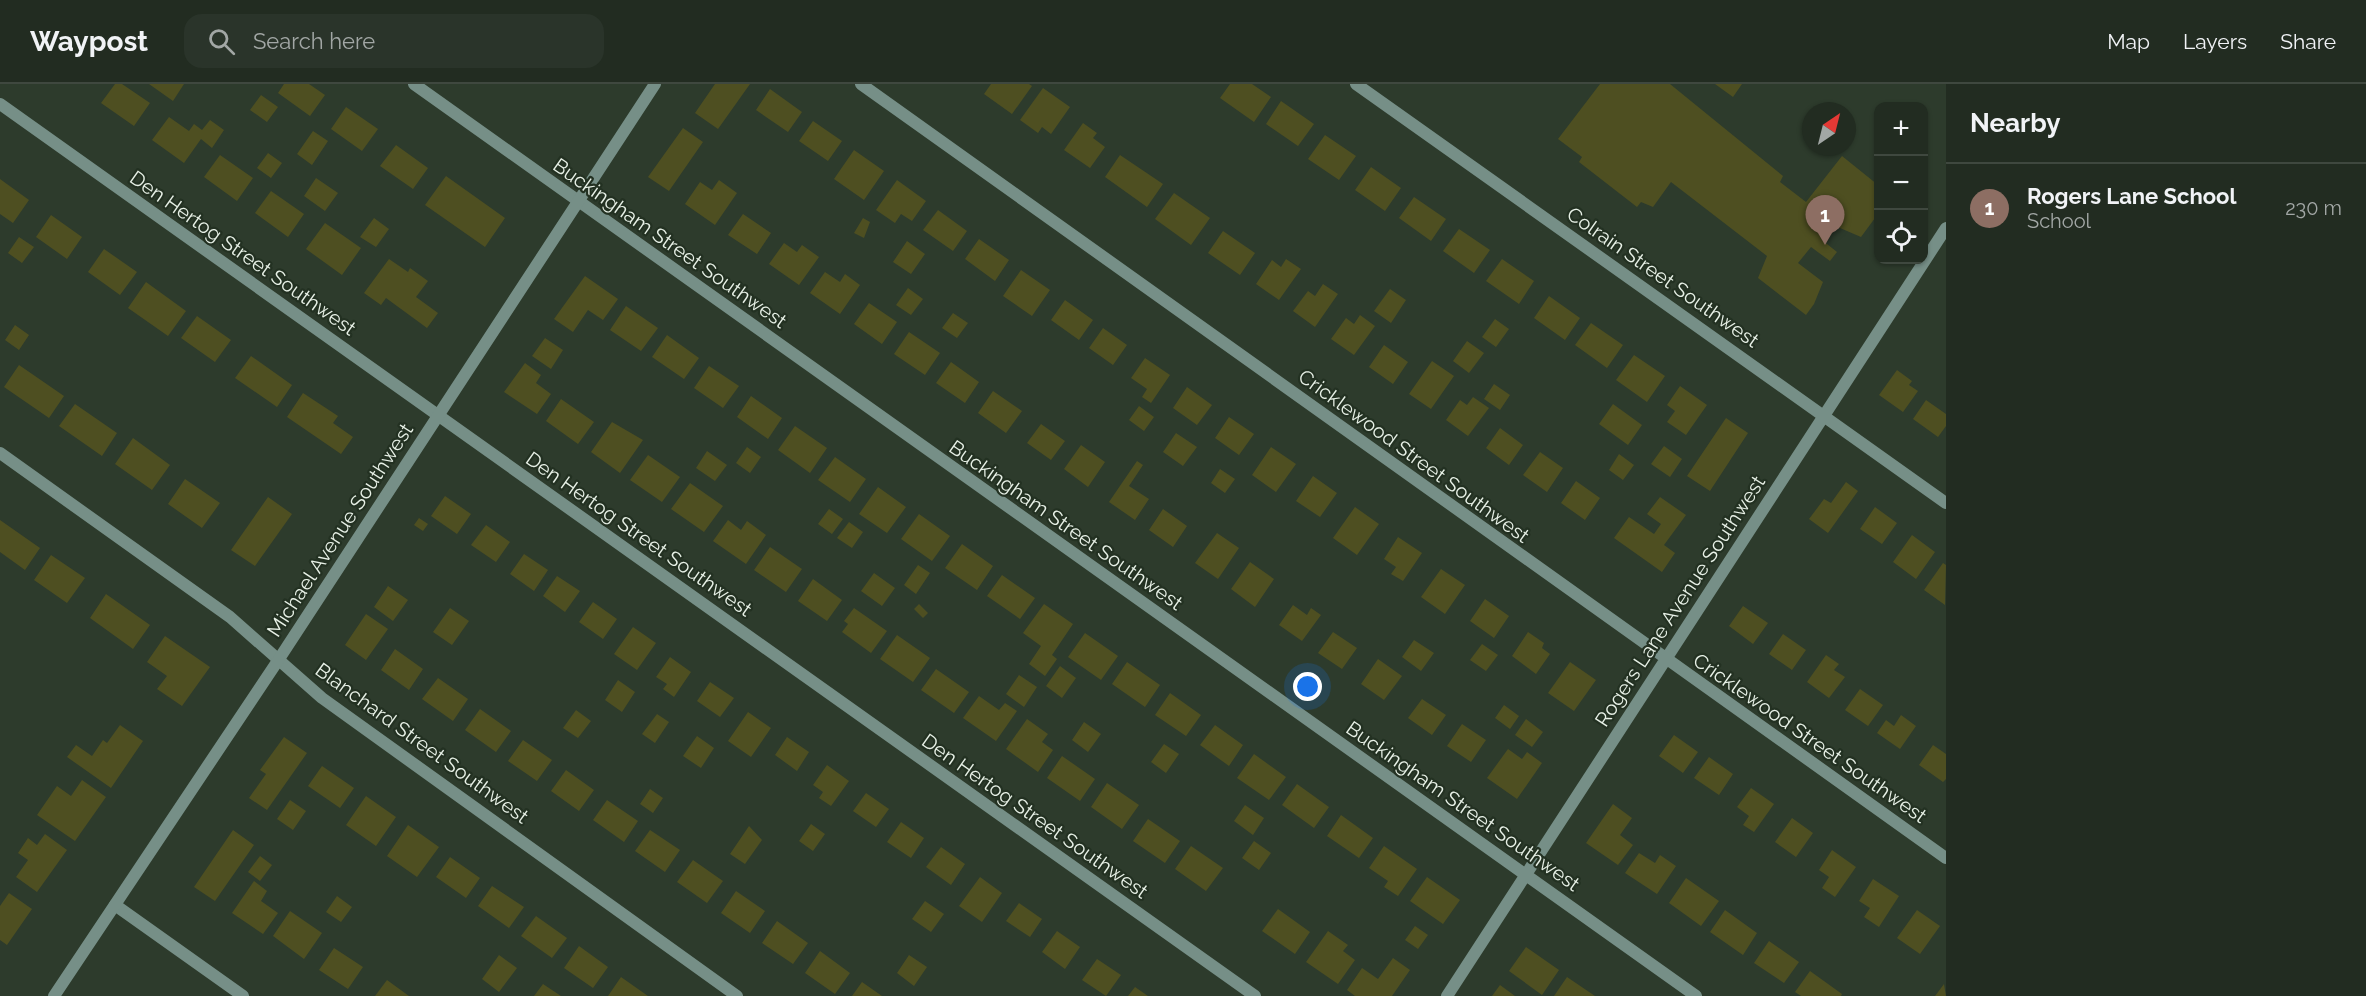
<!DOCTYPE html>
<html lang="en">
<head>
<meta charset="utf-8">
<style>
	body { margin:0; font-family:Raleway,sans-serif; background:#2a342a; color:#f1f3f6 }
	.controls { position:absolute; right:18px; top:18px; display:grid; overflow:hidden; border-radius:12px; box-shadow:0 2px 4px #0004 }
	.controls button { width:54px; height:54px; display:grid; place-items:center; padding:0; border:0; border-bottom:2px solid #3f483f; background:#222c21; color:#f1f3f6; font:30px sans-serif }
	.compass { position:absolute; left:1802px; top:18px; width:54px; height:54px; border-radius:50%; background:#222c21; box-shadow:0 2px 4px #0004; rotate:35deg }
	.you { position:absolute; left:1308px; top:603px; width:21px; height:21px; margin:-15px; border:4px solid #fff; border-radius:50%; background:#1a73e8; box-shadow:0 0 0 9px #1a73e833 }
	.badge { display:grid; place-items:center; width:39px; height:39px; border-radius:50%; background:#8abfa5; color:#fff; font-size:20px; font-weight:700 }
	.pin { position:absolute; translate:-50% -50px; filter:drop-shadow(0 2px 3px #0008) }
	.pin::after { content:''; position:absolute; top:32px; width:21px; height:18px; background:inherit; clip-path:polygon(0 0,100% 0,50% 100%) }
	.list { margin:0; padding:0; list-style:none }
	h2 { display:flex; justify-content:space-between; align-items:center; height:78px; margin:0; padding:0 24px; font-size:26px }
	h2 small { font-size:20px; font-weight:400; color:#a2a7a5 }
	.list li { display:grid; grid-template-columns:39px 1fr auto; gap:18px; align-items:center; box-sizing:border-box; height:90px; padding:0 24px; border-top:2px solid #3f483f }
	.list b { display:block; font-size:22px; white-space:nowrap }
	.list p { margin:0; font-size:20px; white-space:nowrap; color:#a2a7a5 }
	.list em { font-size:20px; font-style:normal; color:#a2a7a5 }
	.icon { flex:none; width:33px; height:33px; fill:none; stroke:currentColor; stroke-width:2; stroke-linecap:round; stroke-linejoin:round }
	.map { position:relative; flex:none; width:1946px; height:912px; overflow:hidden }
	header { display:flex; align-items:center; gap:36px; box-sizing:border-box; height:84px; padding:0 30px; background:#222c21; border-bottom:2px solid #3f483f }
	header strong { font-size:28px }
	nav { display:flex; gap:33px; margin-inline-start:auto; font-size:21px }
	.search { width:420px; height:54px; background:#2a342a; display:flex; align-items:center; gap:15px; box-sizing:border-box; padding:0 21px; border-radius:18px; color:#a2a7a5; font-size:22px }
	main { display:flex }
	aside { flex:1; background:#222c21 }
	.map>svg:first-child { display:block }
</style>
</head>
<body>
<header>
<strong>Waypost</strong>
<div class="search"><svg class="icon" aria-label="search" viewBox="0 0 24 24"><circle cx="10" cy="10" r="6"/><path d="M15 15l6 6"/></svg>Search here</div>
<nav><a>Map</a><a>Layers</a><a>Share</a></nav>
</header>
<main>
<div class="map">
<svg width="1946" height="912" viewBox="0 0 1946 912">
	<rect width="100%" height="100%" fill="#2d3b2c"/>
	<path fill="#4e4f21" d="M115,0H122L150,19L134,42L101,19Z
		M149,0H184L173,17Z
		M284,0H309L325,11L310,32L278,9Z
		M715,0H750L718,45L695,29Z
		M991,0H1029L1032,2L1012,30L984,10Z
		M1230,0H1252L1271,13L1254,38L1220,14Z
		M1600,0H1670L1783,92L1780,98L1806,118L1842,72L1878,101V130L1861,153L1833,141L1822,156L1837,168L1830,177L1811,163L1798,179L1823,198L1814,220L1806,231L1758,194L1767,172L1671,98L1653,123L1641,118L1637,123L1579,78L1582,73L1558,55Z
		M1715,0H1742L1733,13Z
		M1043,4L1070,23L1051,50L1042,43L1038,49L1020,36Z
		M770,5L802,28L788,48L756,26Z
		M261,11L278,23L267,38L250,26Z
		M1281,17L1314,40L1298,62L1266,40Z
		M346,23L378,45L362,67L331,45Z
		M169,33L189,47L194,40L202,46L210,36L224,46L212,64L201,55L184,79L152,56Z
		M813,37L842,57L828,77L799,57Z
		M1083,39L1097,49L1093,54L1105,63L1090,84L1064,66Z
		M683,44L703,58L669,107L648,93Z
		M313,47L328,57L312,81L297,70Z
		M1325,51L1356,72L1339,96L1308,75Z
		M396,61L428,84L413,105L380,82Z
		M854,66L884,87L864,116L834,95Z
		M268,69L282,79L271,94L257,84Z
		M220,71L253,94L237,117L204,93Z
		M1120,71L1163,100L1147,123L1105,93Z
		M1371,83L1401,104L1385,127L1355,106Z
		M446,92L505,134L485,163L425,121Z
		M316,94L338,109L325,127L304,112Z
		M0,95L29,116L13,139L0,130Z
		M719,96L737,109L715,141L685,120L700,98L712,106Z
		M897,96L926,117L912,137L901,130L895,139L876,126Z
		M271,107L304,130L288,153L255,129Z
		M1174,109L1210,134L1191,161L1155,135Z
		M1414,113L1446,135L1431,157L1399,134Z
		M938,126L967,147L953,167L923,146Z
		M743,130L771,149L757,170L728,151Z
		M51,131L82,153L67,175L36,153Z
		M374,134L389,145L376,163L360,153Z
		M863,134L870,138L864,154L854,149Z
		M325,139L361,164L342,191L306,165Z
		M1459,145L1490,166L1474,189L1443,167Z
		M1223,147L1255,169L1240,191L1208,169Z
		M19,153L34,163L22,179L8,169Z
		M979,155L1009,176L995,197L965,175Z
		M907,157L925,170L911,190L893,178Z
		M784,159L797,168L802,161L819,173L799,201L769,180Z
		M104,165L137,188L120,211L88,188Z
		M389,175L408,188L410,184L428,197L416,213L438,229L427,244L386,214L381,221L364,209Z
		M1286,175L1301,185L1279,216L1256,200L1272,176L1281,183Z
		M1502,175L1534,197L1519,220L1486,197Z
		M1021,186L1050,206L1032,232L1003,212Z
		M825,188L840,198L845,190L860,201L840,230L810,209Z
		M585,192L618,215L603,236L588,226L573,248L554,235Z
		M146,198L186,227L168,252L128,224Z
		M1323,200L1338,210L1315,243L1293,227L1308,207L1315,212Z
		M908,204L923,215L911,231L896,221Z
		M1390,205L1406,216L1391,239L1374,227Z
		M1549,212L1580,234L1565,256L1534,234Z
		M1065,216L1093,236L1079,256L1051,236Z
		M869,219L897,238L882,260L854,240Z
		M626,222L658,244L641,267L610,246Z
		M953,229L968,239L957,254L942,244Z
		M1360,231L1375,242L1354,271L1331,255L1346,234L1354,240Z
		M197,232L231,256L215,278L181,254Z
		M1495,235L1509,245L1496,263L1482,253Z
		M1591,239L1623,261L1607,284L1575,261Z
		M15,241L29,251L19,266L5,256Z
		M1103,244L1127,261L1113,281L1089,264Z
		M909,248L940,269L925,291L894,270Z
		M667,251L699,274L684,295L652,273Z
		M545,254L563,266L551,285L532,272Z
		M1467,257L1484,269L1469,289L1453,277Z
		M1384,261L1408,278L1393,300L1369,283Z
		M1634,271L1665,292L1647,318L1616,296Z
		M251,272L292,301L277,323L235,294Z
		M1145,274L1170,291L1151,319L1142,313L1147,305L1131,294Z
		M1432,277L1454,292L1431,325L1409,310Z
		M951,278L979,298L965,319L936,299Z
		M525,279L541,291L536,299L551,310L537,330L504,308Z
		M19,281L64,312L49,334L4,303Z
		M709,282L739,302L723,324L694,304Z
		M1897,286L1912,297L1909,301L1918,307L1903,328L1879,311Z
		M1494,300L1510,311L1500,326L1484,315Z
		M1680,302L1707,321L1686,351L1667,338L1675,327L1667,321Z
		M1187,303L1212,321L1197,341L1173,324Z
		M993,307L1022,327L1006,349L978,329Z
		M303,309L338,332L333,339L353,353L341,370L287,333Z
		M751,312L782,334L768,355L737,333Z
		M1473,313L1489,324L1468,352L1446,336L1460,316L1467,321Z
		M561,315L594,338L578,360L546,337Z
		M1926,316L1946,330V342L1938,353L1913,335Z
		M75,320L117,349L102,372L59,342Z
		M1613,320L1642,341L1628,361L1599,340Z
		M1139,322L1154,333L1144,347L1129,336Z
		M1229,333L1254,350L1239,371L1215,354Z
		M1726,334L1748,349L1710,407L1687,392Z
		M612,338L643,356L620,389L591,368Z
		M1041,340L1065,357L1051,376L1027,359Z
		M795,342L827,364L810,389L778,366Z
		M1500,344L1523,361L1509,381L1486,364Z
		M1176,349L1197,363L1183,382L1163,368Z
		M133,354L170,381L152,406L115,380Z
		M1081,361L1105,378L1088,403L1064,385Z
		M1664,362L1682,375L1670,393L1651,380Z
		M747,363L761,373L750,389L736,379Z
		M1271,363L1296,380L1276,408L1252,391Z
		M707,367L727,381L715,397L696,384Z
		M1540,368L1563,384L1547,408L1523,391Z
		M1619,370L1634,381L1623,396L1609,386Z
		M648,371L680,393L662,418L630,396Z
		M835,373L866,395L850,418L818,396Z
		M1137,377L1143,381L1129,402L1149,415L1135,436L1109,418Z
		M1220,385L1235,395L1225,409L1211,399Z
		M1313,392L1337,409L1320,433L1296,417Z
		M185,395L220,419L202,444L168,420Z
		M1576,397L1600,414L1585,436L1561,419Z
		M1846,398L1858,407L1828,449L1809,435L1824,415L1831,419Z
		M690,399L723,422L704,448L671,425Z
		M878,403L906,423L887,449L859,430Z
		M445,412L471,430L457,450L431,432Z
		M268,413L292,430L255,482L231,466Z
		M1660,413L1686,431L1664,461L1675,469L1662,488L1614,454L1629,433L1654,450L1661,440L1647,430Z
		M1355,423L1379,440L1357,471L1333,454Z
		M1875,423L1897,439L1882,460L1860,445Z
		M829,425L843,435L832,450L818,440Z
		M1163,425L1187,442L1173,463L1149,446Z
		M919,430L950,452L932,477L901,455Z
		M419,434L428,440L423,447L414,441Z
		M0,436L40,464L25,486L0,468Z
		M728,436L741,446L747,437L766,451L746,480L713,457Z
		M849,438L863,448L852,464L837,454Z
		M486,441L510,458L496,478L471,461Z
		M1217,449L1239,464L1218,495L1195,479Z
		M1912,451L1935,468L1916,495L1893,478Z
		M1398,453L1422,469L1403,497L1391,490L1396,483L1384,475Z
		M962,460L993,482L977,506L945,484Z
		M770,463L802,485L786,508L754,486Z
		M524,470L548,486L534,507L510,490Z
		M51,471L85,494L67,519L34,496Z
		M1250,478L1274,495L1255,523L1231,505Z
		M1943,479L1946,481L1945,521L1924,506Z
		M918,481L930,489L916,510L904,501Z
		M1441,485L1465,501L1445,530L1421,513Z
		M874,489L895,504L882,522L861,507Z
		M1002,491L1035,514L1020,535L987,512Z
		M557,492L580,507L565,528L543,512Z
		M813,495L842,516L827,537L798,517Z
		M388,502L408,516L393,537L374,523Z
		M106,510L150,541L133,565L90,534Z
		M1485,515L1509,532L1494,554L1470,537Z
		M593,518L617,535L603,555L579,538Z
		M919,520L928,529L923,534L914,525Z
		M1044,520L1073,540L1052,571L1057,575L1045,592L1029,580L1041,562L1023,549Z
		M1293,521L1307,531L1311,524L1321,531L1302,557L1279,541Z
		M1743,522L1768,539L1753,560L1729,542Z
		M450,524L469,537L452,561L433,548Z
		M854,524L887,547L871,569L842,548L848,540L844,537Z
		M366,530L388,545L366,576L345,561Z
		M633,543L656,559L637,586L614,570Z
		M1333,548L1357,564L1342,585L1318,569Z
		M1528,548L1544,559L1542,564L1550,570L1536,590L1512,572Z
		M1085,549L1118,572L1101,596L1068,573Z
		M1783,550L1806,566L1792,586L1769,570Z
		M897,551L930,574L913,598L880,575Z
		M165,552L210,583L182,622L157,605L167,592L147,578Z
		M1414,556L1434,569L1421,587L1402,573Z
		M1482,560L1498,571L1486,587L1470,576Z
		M395,565L423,585L409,606L381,586Z
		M1826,571L1839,580L1834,586L1845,593L1829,614L1807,598Z
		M670,573L691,588L674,613L663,605L667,600L656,593Z
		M1378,575L1402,592L1384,616L1361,600Z
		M1127,578L1160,601L1145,623L1112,600Z
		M1570,578L1596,596L1574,627L1548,609Z
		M1060,582L1076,594L1062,614L1046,602Z
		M936,585L969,608L954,629L921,606Z
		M1019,591L1037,603L1024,623L1006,610Z
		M438,594L468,615L453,637L422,615Z
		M618,596L635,608L622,628L605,616Z
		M710,598L734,614L720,633L697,617Z
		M1860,605L1883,621L1868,642L1845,626Z
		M1170,609L1201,631L1186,652L1155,631Z
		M979,612L999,626L1005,619L1017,627L996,657L963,634Z
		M1422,615L1446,631L1432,651L1408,634Z
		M1504,621L1519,632L1510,645L1495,634Z
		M480,625L511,647L496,668L465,646Z
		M576,626L591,637L578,654L563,644Z
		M748,628L771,644L751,673L728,657Z
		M657,630L669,638L655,659L642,650Z
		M1901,631L1916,642L1900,665L1877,649L1886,636L1894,642Z
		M1027,635L1048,650L1042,658L1053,666L1038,688L1006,665Z
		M1526,635L1543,648L1532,663L1515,651Z
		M1084,638L1101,650L1088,668L1072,656Z
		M1462,640L1486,656L1471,678L1447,662Z
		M120,641L143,657L111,704L67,673L76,661L92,672L103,656L107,659Z
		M1215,641L1243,661L1229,682L1200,661Z
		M1674,651L1698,668L1683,689L1659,672Z
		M697,652L714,664L701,684L683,672Z
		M284,653L307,669L267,726L249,714L266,690L260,686Z
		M787,653L809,668L797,687L775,671Z
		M523,656L552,676L537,697L508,677Z
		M1164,660L1179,670L1166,689L1151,678Z
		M1933,661L1946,670V695L1943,698L1919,681Z
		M1508,665L1522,675L1527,668L1542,679L1517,715L1487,694Z
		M1254,670L1286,693L1269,716L1237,694Z
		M1062,672L1095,695L1080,717L1047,694Z
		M1709,673L1733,690L1719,711L1694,694Z
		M827,681L849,697L831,722L819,714L823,708L813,701Z
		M322,682L354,704L340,724L308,702Z
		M566,686L594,706L579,727L551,707Z
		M82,696L106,713L75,757L37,731L57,702L71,712Z
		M1107,699L1139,721L1122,745L1091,723Z
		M1297,700L1329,723L1314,744L1282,721Z
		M1751,704L1774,720L1754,748L1743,741L1749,732L1737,723Z
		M650,705L663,714L653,729L640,720Z
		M866,709L889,725L876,743L853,727Z
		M366,712L396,733L376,762L346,741Z
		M290,716L306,727L293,746L277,735Z
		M607,716L638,737L624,758L593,736Z
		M1613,720L1632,734L1620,751L1633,761L1618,781L1586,759Z
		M1245,721L1264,734L1253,751L1234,737Z
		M1341,731L1373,754L1359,774L1327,752Z
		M1792,734L1813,749L1796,773L1775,758Z
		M1148,735L1180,757L1165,779L1133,757Z
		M901,738L924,754L911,774L887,758Z
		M811,740L825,750L813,767L799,757Z
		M408,741L439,763L417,793L387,772Z
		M749,742L762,756L745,780L730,770Z
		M233,746L254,761L215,817L194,803Z
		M650,746L680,766L665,788L635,767Z
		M45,750L67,766L37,808L16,793L28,776L18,769L28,754L37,761Z
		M1254,757L1271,769L1259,786L1242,774Z
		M1191,762L1223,784L1206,807L1175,785Z
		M1384,762L1417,785L1398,812L1384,803L1388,797L1369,784Z
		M941,763L965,780L951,801L926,783Z
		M1832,766L1856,783L1835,813L1822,804L1829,793L1819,786Z
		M1639,769L1655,779L1660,771L1676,782L1657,810L1625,789Z
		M260,772L272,781L260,797L248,788Z
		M450,773L480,794L466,814L436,793Z
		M693,776L723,797L707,819L677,798Z
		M980,793L1002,809L982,838L959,822Z
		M1427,793L1460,816L1443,840L1410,817Z
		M1686,794L1719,817L1701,842L1669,819Z
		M1873,795L1899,812L1879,843L1864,833L1870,824L1859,817Z
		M254,797L267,807L261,817L278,829L263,850L232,829Z
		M492,802L524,823L509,844L478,822Z
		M736,807L765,827L750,849L721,829Z
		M9,809L32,825L7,861L0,856V822Z
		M337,812L352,823L341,838L326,828Z
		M925,817L944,830L931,848L912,835Z
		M1019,819L1042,835L1030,853L1006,837Z
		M1278,825L1310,848L1295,870L1262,847Z
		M1725,826L1757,849L1743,871L1710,848Z
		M1917,826L1940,842L1920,870L1897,854Z
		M290,827L322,849L304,875L273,852Z
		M536,832L567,854L552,874L521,852Z
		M777,837L808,859L793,880L762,859Z
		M1415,842L1428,851L1418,865L1405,856Z
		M1057,847L1080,863L1065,885L1042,868Z
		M1328,847L1348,861L1343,867L1355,876L1338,900L1306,878Z
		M1769,857L1799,878L1784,899L1754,879Z
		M579,862L608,883L593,904L564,884Z
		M1526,863L1559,886L1542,911L1509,887Z
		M334,864L363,883L348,905L319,886Z
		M820,867L850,889L835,910L805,889Z
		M499,871L517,884L499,908L482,895Z
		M909,871L927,883L914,902L897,889Z
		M1393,874L1410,886L1392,912H1355L1347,906L1362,884L1378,895Z
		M1097,875L1121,891L1106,912L1082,896Z
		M1810,887L1842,910L1841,912H1801L1795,908Z
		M621,893L648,912H608Z
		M1567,893L1595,912H1554Z
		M387,896L409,912H375Z
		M862,898L882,912H852Z
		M543,900L561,912H534Z
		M1944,900L1946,912H1935Z
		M1500,901L1515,912H1492Z
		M1135,903L1148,912H1128Z"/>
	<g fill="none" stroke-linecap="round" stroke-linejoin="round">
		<path stroke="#768f87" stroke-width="12" d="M414,0L1696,912
			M861,0L1946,774
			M1356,0L1946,419
			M0,20L1255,912
			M0,369L230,533L322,614L737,912
			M115,821L243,912
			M1447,912L1946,144"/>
		<path stroke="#768f87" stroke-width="12" d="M54,912L279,575L655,0"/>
	</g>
	<g text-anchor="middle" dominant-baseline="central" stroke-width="4.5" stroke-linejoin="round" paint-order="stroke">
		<g font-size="20" fill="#e8f1e7" stroke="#233122">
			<text transform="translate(670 159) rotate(35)">Buckingham Street Southwest</text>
			<text transform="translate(243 169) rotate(35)">Den Hertog Street Southwest</text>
			<text transform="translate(1663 193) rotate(35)">Colrain Street Southwest</text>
			<text transform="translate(1414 372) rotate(36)">Cricklewood Street Southwest</text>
			<text transform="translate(1066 441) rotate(35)">Buckingham Street Southwest</text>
			<text transform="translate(340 446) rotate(-57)">Michael Avenue Southwest</text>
			<text transform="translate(639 450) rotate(35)">Den Hertog Street Southwest</text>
			<text transform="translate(1680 517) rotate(-57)">Rogers Lane Avenue Southwest</text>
			<text transform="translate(1810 654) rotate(35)">Cricklewood Street Southwest</text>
			<text transform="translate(422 659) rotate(36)">Blanchard Street Southwest</text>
			<text transform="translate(1463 722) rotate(35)">Buckingham Street Southwest</text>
			<text transform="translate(1035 732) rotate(35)">Den Hertog Street Southwest</text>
		</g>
	</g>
</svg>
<div class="controls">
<button>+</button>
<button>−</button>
<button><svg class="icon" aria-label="locate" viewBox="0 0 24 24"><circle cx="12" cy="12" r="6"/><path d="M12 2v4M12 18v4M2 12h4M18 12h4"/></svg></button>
</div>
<svg class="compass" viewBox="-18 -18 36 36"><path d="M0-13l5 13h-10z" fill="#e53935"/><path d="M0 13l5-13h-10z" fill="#a2a7a5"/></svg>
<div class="you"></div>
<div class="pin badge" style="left:1825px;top:161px;background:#8d6e63">1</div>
</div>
<aside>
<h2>Nearby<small></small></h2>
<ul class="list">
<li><span class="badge" style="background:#8d6e63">1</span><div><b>Rogers Lane School</b><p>School</p></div><em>230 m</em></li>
</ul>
</aside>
</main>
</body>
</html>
